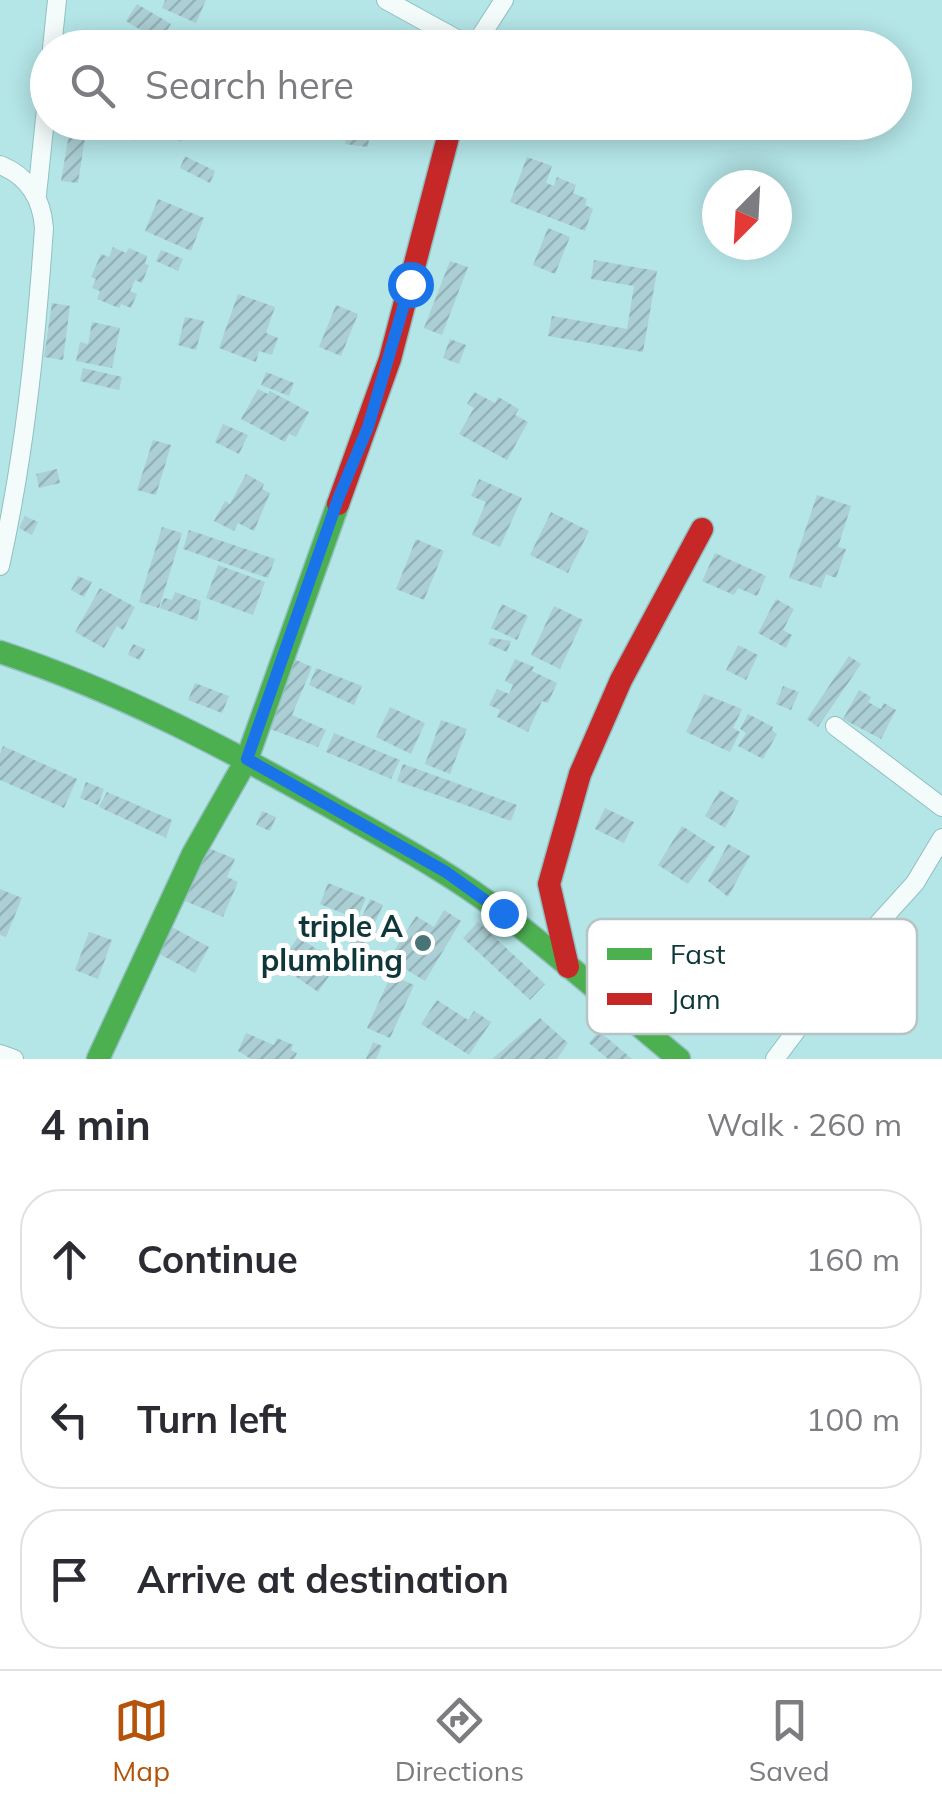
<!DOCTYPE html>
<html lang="en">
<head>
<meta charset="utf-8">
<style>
	body { margin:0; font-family:Mulish,sans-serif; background:#f2f2f3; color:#2b2b33 }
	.compass { position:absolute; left:702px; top:170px; width:90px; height:90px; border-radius:50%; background:#fff; box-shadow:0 5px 25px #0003; rotate:204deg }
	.stop { position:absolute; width:30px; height:30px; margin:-22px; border:8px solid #1a73e8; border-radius:50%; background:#fff }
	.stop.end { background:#1a73e8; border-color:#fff; box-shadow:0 2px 10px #0008 }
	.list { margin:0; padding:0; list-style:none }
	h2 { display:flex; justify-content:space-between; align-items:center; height:130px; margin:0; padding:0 40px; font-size:42px }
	h2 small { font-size:32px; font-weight:400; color:#7c7c81 }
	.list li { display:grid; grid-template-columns:65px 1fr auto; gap:30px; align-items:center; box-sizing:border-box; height:140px; margin:0 20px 20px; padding:0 20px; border:2px solid #e1e1e2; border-radius:40px }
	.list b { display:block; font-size:38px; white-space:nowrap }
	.list em { font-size:32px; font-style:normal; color:#7c7c81 }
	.icon { flex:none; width:55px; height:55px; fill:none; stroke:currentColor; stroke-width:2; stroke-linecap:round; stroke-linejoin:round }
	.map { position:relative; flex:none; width:942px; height:1059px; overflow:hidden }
	.search { position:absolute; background:#fff; box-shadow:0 5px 25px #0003; left:30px; right:30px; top:30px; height:110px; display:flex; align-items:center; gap:25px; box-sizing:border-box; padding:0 35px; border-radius:55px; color:#7c7c81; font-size:38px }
	.sheet { height:610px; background:#fff }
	nav { display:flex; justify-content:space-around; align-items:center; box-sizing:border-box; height:140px; border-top:2px solid #e1e1e2; background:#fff; font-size:28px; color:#7c7c81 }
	nav a { display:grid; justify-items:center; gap:5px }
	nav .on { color:#b45309 }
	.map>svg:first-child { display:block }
</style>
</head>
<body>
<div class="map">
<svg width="942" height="1059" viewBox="0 0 942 1059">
	<defs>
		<pattern id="building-hatch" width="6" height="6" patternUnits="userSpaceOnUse" patternTransform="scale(2.5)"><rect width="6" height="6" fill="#abcfd4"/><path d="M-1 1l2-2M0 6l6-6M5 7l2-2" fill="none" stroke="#92b2b7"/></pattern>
	</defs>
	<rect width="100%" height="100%" fill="#b4e5e7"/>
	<path fill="url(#building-hatch)" d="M165,0H206L196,23L162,8Z
		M137,4L171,24L160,42L126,21Z
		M71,122L87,125L78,183L61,181Z
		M90,122H142L135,141Z
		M168,122H182L190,127L181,142L163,131Z
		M295,122H323L320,138L292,132Z
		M347,126L370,128L368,147L345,144Z
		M185,156L215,171L210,183L180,168Z
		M527,157L552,166L546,183L554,186L557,177L576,185L573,193L587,199L585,205L593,209L585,231L510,202Z
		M158,199L204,218L191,251L145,231Z
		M548,228L570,237L555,274L533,265Z
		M113,247L126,253L129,248L147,256L145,264L149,265L142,283L135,280L130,291L137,294L131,308L121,304L119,308L97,299L100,291L92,288L96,279L91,277L101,254L109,257Z
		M161,250L183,259L178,271L156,261Z
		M594,260L657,271L643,352L548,336L552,316L627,329L634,286L591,279Z
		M450,261L468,267L442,335L424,328Z
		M238,294L275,307L266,333L278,338L272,355L259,351L256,362L219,348Z
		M52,303L70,306L63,360L44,357Z
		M336,305L358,314L341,356L319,347Z
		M185,317L204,321L196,350L178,345Z
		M92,322L120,328L112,368L76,361L80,342L88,344Z
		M450,339L466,345L459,364L443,358Z
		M83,368L122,377L119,390L80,381Z
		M266,372L294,383L289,396L261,385Z
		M258,389L268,394L270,391L309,412L296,437L289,434L285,442L241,419Z
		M474,392L495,403L498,397L519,409L515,415L528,422L507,460L459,434L474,408L467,404Z
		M223,424L248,435L239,454L215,442Z
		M153,440L171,445L156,495L137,490Z
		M57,469L60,483L39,488L36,474Z
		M246,474L264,484L262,489L270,493L254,531L238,523L234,531L214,521L225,501L230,504Z
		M479,479L522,498L500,547L472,535L486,502L471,496Z
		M817,495L851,506L838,547L846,549L836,578L826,574L821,588L789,578Z
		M551,512L589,531L568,573L530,555Z
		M25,516L38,522L32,535L19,528Z
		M162,527L182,533L159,608L139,602Z
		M189,530L275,559L268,578L183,549Z
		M416,539L444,551L424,600L396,589Z
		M715,553L766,576L757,596L738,588L734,595L702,581Z
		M218,565L265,582L253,615L206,598Z
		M78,576L92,582L84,597L71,590Z
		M100,588L135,607L123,630L117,626L104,648L75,632Z
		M175,592L201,601L197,621L160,608L164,598L172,600Z
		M776,599L794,609L783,630L792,635L786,648L758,633Z
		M502,604L528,616L517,640L491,628Z
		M554,606L583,620L560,669L531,655Z
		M491,638L511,641L507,652L488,644Z
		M133,644L145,649L140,660L128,655Z
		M738,645L758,655L746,680L726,670Z
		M849,656L861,664L818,727L807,719Z
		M294,659L312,667L292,715L326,730L318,747L265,727Z
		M515,659L534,667L532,671L557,683L548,703L542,701L528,732L497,717L500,710L489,705L497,689L509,694L513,685L505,681Z
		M316,668L362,686L354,705L309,685Z
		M195,683L229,696L222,713L188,700Z
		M783,686L799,692L791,710L776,704Z
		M859,690L871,697L868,702L881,709L884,703L896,710L881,739L843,719Z
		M704,694L742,709L733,728L740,732L730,752L686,732Z
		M390,707L425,723L411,754L376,737Z
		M748,714L773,727L772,730L777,734L763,759L738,746L746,733L740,729Z
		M441,720L467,729L450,774L425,764Z
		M334,733L400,760L391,779L326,752Z
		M3,746L77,779L64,808L0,780V754Z
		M403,764L517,805L511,821L397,781Z
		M86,782L104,789L98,805L80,798Z
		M720,790L739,801L725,828L705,816Z
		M107,792L172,820L166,838L99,807Z
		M605,808L634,822L624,843L595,829Z
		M262,811L276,817L270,831L256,825Z
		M682,826L715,847L688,884L658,865Z
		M728,844L750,856L728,897L708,881Z
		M206,847L235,859L227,877L238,882L223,917L183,900Z
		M328,883L366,898L357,919L320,904Z
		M0,889L22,898L6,937L0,935Z
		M370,899L383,905L361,953L348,948Z
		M444,910L461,921L425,981L389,959L416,916L434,927Z
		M478,922L545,984L530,1000L463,938Z
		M168,925L209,947L195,973L154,951Z
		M89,932L112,940L98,979L75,970Z
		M298,937L338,963L318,992L279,965Z
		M391,975L414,985L390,1038L367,1028Z
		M437,1000L468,1020L474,1011L491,1022L469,1055L421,1024Z
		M540,1018L568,1043L557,1059H492Z
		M599,1031L632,1059H608L589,1043Z
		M246,1033L274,1045L277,1038L293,1045L291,1050L297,1053L294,1059H251L238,1051Z
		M373,1042L382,1046L376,1059H366Z"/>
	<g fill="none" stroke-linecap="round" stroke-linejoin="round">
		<defs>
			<path id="street" d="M386,0L473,48
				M52,48L57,0
				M473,48L504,0
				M0,165C28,176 42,199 44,228C36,342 25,454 0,566
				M37,195L48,90
				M835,726L942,807
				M0,1054L14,1059
				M775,1059L867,936L915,883L942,838"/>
			<path id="fast" d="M0,652C121,692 232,751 343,814C398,845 453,875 504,914C564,960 621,1011 679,1059
				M98,1059L193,854L247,759L338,504"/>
			<path id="jam" d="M338,504L390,359L452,122
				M568,967L549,884L580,774L621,680L702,529"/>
		</defs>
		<use href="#street" stroke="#91c0c2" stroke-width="20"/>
		<use href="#fast" stroke="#91c0c2" stroke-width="25"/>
		<use href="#jam" stroke="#91c0c2" stroke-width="25"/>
		<use href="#street" stroke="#f4fbfb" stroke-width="18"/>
		<use href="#fast" stroke="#4caf50" stroke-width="22"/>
		<use href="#jam" stroke="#c62828" stroke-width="22"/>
	</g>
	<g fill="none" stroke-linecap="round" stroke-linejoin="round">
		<path stroke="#1a73e8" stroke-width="12" d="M410,284L368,427L338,499L247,759L446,872L503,913"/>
	</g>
	<circle fill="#497476" stroke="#fff" stroke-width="4" cx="423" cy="943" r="10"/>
	<g text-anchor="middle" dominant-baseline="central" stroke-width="10" stroke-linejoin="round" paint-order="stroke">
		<g font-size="30" font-weight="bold" fill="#0f3739" stroke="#fff" text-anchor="end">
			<text x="403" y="926">triple A<tspan x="403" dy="34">plumbling</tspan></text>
		</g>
	</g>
	<rect x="587" y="919" width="330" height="115" rx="15" fill="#fff" stroke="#b7c3c4" stroke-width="2.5"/>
	<rect x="607" y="948" width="45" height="12" fill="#4caf50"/>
	<rect x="607" y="993" width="45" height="12" fill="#c62828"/>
	<g font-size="28" fill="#0f3739">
		<text x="670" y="964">Fast</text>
		<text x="670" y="1009">Jam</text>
	</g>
</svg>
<svg class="compass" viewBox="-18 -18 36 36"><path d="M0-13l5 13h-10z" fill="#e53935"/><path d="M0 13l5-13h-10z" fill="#7c7c81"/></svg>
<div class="stop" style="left:410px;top:284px"></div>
<div class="stop end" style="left:503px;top:913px"></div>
<div class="search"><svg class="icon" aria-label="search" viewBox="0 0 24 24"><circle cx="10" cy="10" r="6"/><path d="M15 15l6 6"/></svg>Search here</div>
</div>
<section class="sheet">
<h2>4 min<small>Walk · 260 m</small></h2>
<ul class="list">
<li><svg class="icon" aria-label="ahead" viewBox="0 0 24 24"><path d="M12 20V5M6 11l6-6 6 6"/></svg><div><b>Continue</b></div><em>160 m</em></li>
<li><svg class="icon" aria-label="left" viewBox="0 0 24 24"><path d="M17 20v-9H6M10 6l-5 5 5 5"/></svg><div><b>Turn left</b></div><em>100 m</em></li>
<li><svg class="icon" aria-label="arrive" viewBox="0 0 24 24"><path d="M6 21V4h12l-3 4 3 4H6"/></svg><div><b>Arrive at destination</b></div></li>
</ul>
</section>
<nav>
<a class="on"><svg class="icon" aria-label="map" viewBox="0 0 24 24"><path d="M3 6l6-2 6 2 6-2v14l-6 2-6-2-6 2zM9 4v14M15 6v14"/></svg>Map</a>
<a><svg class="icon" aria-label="directions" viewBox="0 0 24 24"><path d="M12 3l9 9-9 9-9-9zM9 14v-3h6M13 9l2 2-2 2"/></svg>Directions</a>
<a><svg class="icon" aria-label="saved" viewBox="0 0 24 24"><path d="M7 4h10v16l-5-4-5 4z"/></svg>Saved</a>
</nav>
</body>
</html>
